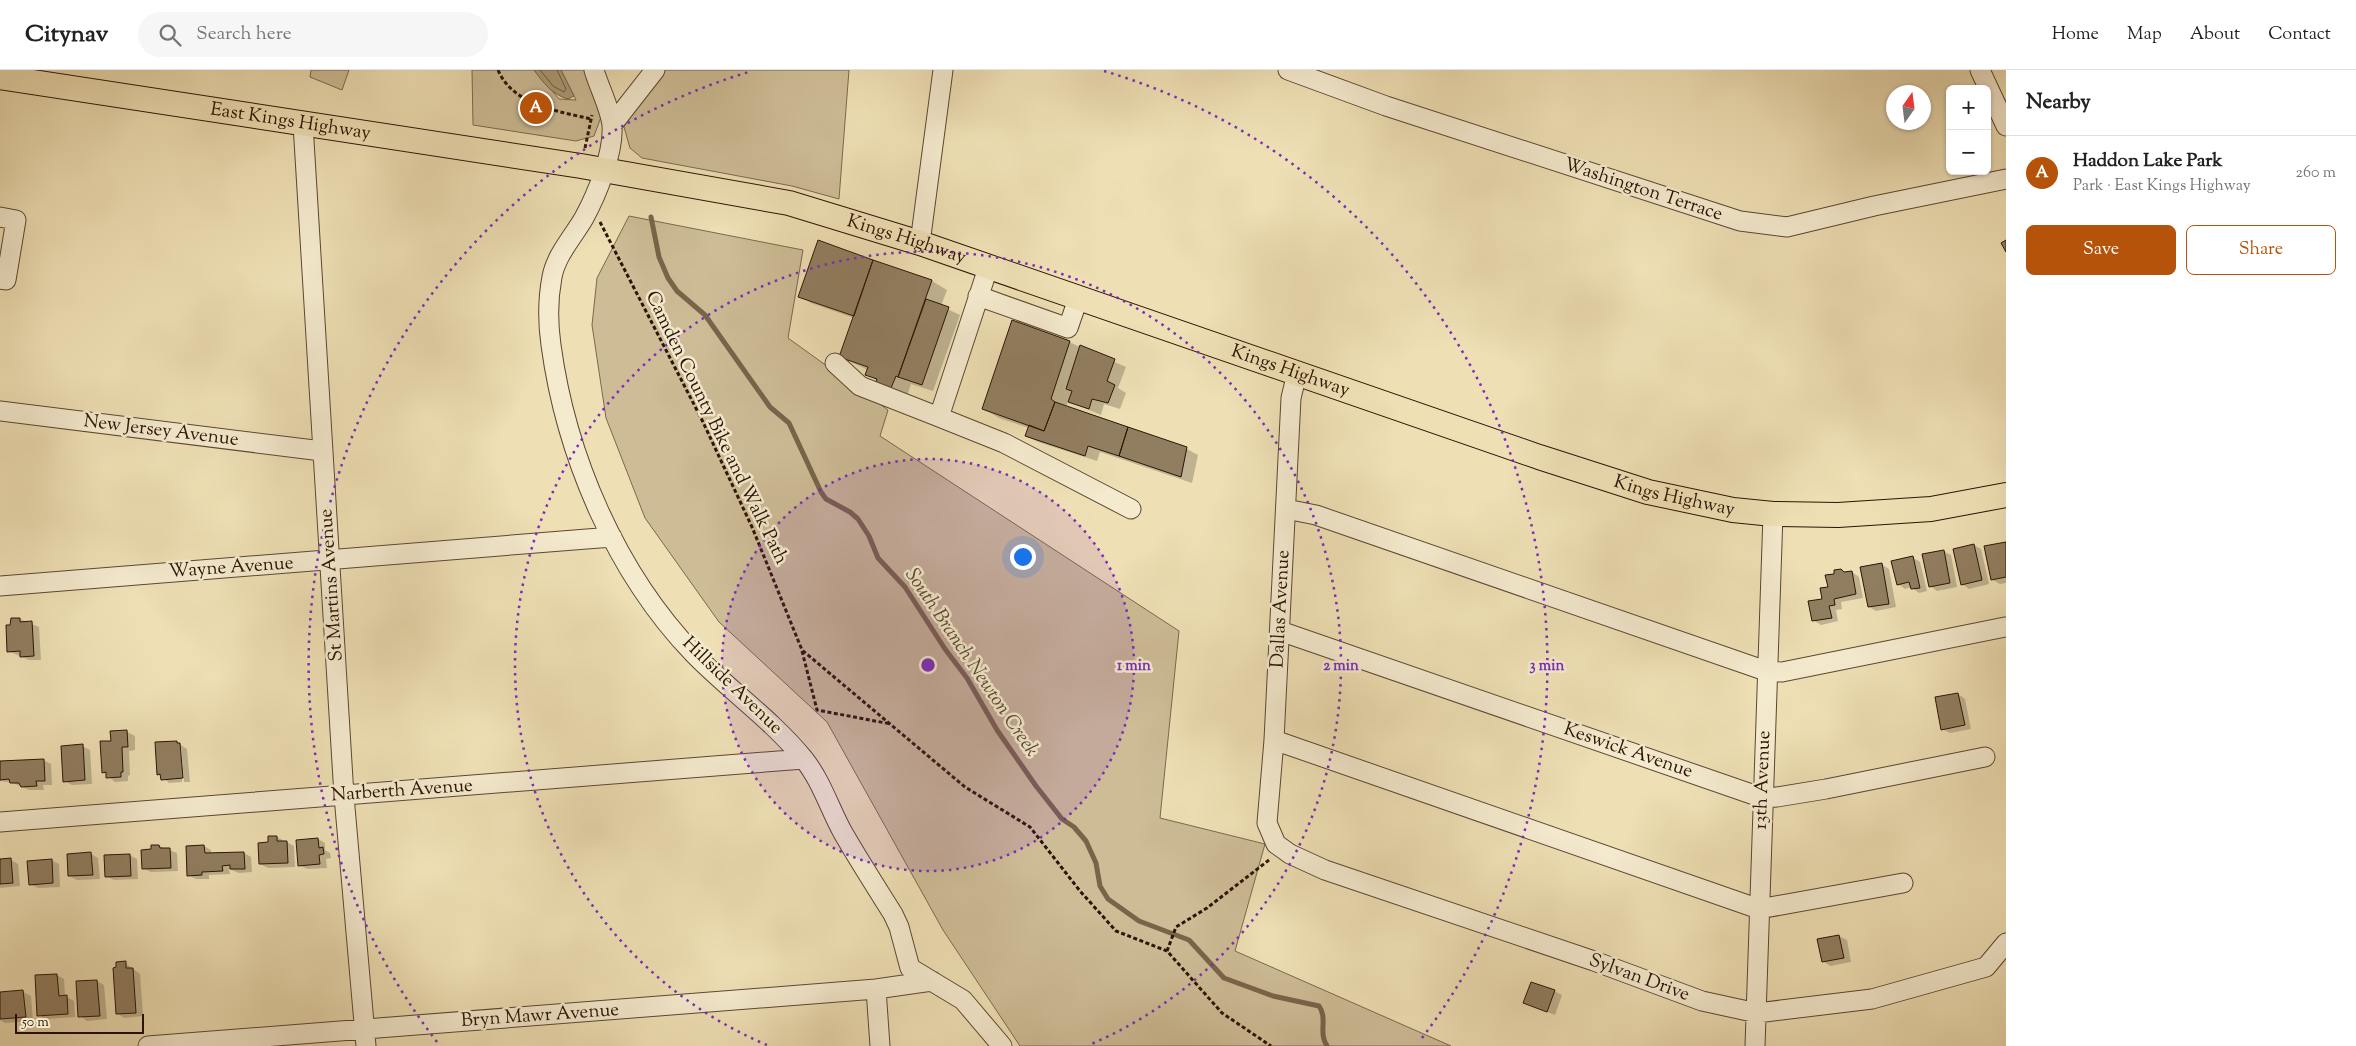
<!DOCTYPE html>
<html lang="en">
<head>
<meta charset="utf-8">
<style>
	body { margin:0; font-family:"Sorts Mill Goudy",serif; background:#f6f6f6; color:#222 }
	.controls { position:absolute; right:15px; top:15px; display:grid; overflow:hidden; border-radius:8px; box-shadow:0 1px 4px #0004 }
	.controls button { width:45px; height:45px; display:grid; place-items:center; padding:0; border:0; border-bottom:1px solid #e0e0e0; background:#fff; color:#222; font:25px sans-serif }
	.compass { position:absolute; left:1886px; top:15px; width:45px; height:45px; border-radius:50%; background:#fff; box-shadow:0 1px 4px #0004; rotate:14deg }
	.scale { position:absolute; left:15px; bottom:12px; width:129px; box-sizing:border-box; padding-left:5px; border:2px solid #2c1405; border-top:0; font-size:14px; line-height:18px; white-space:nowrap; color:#2c1405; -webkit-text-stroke:4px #f4eace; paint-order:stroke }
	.you { position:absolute; left:1022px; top:486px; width:18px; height:18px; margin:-12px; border:4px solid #fff; border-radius:50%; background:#1a73e8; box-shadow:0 0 0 8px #1a73e833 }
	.badge { display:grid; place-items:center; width:32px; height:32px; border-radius:50%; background:#b45309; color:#fff; font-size:16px; font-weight:700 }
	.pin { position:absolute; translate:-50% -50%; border:2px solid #fff; box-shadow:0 1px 5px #0006 }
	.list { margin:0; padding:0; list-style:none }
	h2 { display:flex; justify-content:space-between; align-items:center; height:65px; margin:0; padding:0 20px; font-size:21px }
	h2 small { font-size:16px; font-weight:400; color:#767676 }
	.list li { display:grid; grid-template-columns:32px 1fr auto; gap:15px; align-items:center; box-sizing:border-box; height:75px; padding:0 20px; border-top:1px solid #e0e0e0 }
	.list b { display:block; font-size:19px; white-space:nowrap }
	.list p { margin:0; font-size:16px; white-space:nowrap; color:#767676 }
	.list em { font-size:16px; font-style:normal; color:#767676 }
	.actions { display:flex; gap:10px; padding:15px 20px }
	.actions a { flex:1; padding:11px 0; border:1px solid #b45309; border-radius:8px; text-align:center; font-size:18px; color:#b45309 }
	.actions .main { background:#b45309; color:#fff }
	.icon { flex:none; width:28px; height:28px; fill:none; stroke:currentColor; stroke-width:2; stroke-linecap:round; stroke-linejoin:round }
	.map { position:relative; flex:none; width:2006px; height:976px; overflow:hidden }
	header { display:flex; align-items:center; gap:30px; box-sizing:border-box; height:70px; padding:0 25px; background:#fff; border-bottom:1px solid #e0e0e0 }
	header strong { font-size:24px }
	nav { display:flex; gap:28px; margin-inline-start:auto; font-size:18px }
	.search { width:350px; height:45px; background:#f6f6f6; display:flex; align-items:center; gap:12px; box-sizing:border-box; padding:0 18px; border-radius:28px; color:#767676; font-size:19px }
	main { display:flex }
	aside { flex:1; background:#fff }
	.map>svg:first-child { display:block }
</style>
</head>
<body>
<header>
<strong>Citynav</strong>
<div class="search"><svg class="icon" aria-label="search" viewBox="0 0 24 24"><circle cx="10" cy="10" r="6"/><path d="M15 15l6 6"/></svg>Search here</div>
<nav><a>Home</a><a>Map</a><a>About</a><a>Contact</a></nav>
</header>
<main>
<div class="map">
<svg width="2006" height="976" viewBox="0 0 2006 976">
	<rect width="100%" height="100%" fill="#eedfb4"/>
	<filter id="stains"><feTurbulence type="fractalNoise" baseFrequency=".004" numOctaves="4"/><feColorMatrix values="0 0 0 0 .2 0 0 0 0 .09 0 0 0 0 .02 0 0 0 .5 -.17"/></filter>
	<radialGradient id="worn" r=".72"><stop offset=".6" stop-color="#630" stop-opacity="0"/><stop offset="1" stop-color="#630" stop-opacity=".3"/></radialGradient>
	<path fill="#cdbc96" stroke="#7c684e" d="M311,0H349L342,20L310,7Z
		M472,0H534L559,29L576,30L561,0H589L601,47L594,66L576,71L473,55Z
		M663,0H849L839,129L792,116L642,88L630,78L624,57L649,17Z
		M629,146L803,180L788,268L888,340L880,366L1179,561L1160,748L1265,774L1235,881L1451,976H1020L943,860L827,652L719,552L645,448L606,348L592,255L597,208Z"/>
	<path fill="#ac9a78" stroke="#79644a" d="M534,0H561L574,26L568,29C552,25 543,12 534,0Z"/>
	<path fill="#0003" d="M818,172L932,211L947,220L941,236L960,245L933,321L911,314L907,326L892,321L867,304L868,300L841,287L854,248L811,233L800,226Z
		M1069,272L1126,297L1118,318L1126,323L1120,339L1104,334L1101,345L1068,331L1066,337L1187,379L1198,385L1192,413L1100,382L1097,391L1038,372L1026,366L1029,358L999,348L984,339Z
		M2006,473V513L2000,514L1993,510Z
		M1974,475L1981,479L1989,514L1969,519L1962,514Z
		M1943,481L1951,485L1957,517L1937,521L1930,516Z
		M1912,487L1920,492L1927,521L1919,523L1911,517L1905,519L1898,514Z
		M1881,494L1889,499L1896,537L1876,541L1869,537Z
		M1852,502L1859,507L1863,528L1841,532L1842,539L1836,540L1838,551L1821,555L1813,550L1836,505Z
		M20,549L39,557L41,590H29L8,581L11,556Z
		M1958,624L1965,629L1971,659L1950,663L1942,659Z
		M111,662H127L135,666V680L129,681L130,705L128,706V711L115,712L103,702L112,672Z
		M177,672L181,675H179L182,712L169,713L158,704Z
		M181,675L187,679L190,712H184Z
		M82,676L90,680L92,714L72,715L64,711Z
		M43,690L51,694L52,715H43L44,720H29L13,713L0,711V692Z
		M277,767L294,776L295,797L268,798L260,794Z
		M318,769L325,773V780L330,783L331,788L326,789L327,798L307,799L299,795Z
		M159,776L177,783L178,801L151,802L143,798Z
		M204,776L211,780V784L244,783L251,787L252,802L239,803L229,799L230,804L209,805V809H196L188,805Z
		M91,784L98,788L100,809L77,810L69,806Z
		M129,785L137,789L138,809L114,810L106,806Z
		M0,790H11L18,794L20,816L0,818Z
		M51,790L59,794L60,817L38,818L30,814Z
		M1839,866L1847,870L1851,892L1830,896L1823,891Z
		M125,893L140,904L143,946L124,948L117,943Z
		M57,905L64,909L65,926L74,931L75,947L46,949L38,945Z
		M97,911L104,915L107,949L87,951L80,946Z
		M1554,921L1562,925L1555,945L1525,933Z
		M23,922L31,926L33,951L5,953L0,950V923Z"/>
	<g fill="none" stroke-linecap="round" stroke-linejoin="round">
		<path stroke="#6c573e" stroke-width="1" d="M540,0L553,16L564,22L566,19L557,0"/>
		<path stroke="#79644a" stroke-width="5" d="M651,147L659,187L668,208L677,221L705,245L770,337L789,353L821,422L826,429L850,442L858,449L869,466L878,488L905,517L945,579L967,608L997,660L1036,716L1062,749L1074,757L1086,771L1096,793L1100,816L1108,829L1139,851L1189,870L1224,908L1273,926L1319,936C1328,948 1318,963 1327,976"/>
	</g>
	<path fill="#917e60" stroke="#2c1405" d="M818,170L873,190L854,246L798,227Z
		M2006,170V182L2001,173Z
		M873,190L932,210L898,307L896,306L891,318L876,312L877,309L865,305L868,297L839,287Z
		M926,229L949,237L922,315L898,307Z
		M1012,250L1070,271L1051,329L1055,332L1044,361L982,339Z
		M1080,275L1115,289L1107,311L1115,315L1108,333L1092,329L1089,339L1068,332L1072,321L1066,319Z
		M1055,332L1128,357L1119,386L1088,376L1085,386L1025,366L1029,355L1044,361Z
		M1128,357L1187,377L1181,407L1119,386Z
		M2006,472V507L1991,510L1984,476Z
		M1974,474L1982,510L1961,515L1953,479Z
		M1944,480L1950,513L1929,517L1922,484Z
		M1913,486L1920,518L1911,519L1909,512L1897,515L1891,491Z
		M1882,493L1889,534L1868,537L1860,497Z
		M1841,499L1844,502L1852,501L1856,524L1834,529L1835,535L1829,536L1832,548L1812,551L1808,531L1822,529L1820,518L1828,517L1825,505L1834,504V500Z
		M11,548H20V552L32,551L34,586L20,587V581L7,582L6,555H10Z
		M1958,623L1965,655L1941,660L1935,627Z
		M127,660L128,677H122L123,702H121V707L106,708V702L102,703L100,671H111L110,661Z
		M177,671V673H180L183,708L161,710L160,704L157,705L155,672Z
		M83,674L85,710L63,712L61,676Z
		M44,689L45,711H36L37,716L21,717L19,713H10L9,709L0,710V691Z
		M268,766H277V771H287L288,793L259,794L258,773L268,772Z
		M318,768L319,778L323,777L324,784L319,785L320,794L298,796L296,770Z
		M151,775H159L160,778H170L171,798L142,799L141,780L151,779Z
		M204,775L205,783L244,782L245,799H230V795L222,796L223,801L202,802V805L187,806L186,776Z
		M91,782L93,805L68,806L67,784Z
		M130,784L131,806L105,807L104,785Z
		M11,788L13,813L0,814V789Z
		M52,789L53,813L29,815L27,791Z
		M1839,865L1844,888L1822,892L1817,869Z
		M126,891V898H133L136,943L116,944L113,898L116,897V892Z
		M57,904L59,926L67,925L68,944L37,946L35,905Z
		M97,910L100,946L78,947L76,911Z
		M1531,912L1555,920L1547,942L1523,933Z
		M23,920L26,947L0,949V922Z"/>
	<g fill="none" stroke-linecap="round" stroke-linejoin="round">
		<defs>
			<path id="minor" d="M594,0C599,17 610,38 612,55C614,83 597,124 584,148C573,167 556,185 552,207C548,228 548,254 551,275C566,386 616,503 694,584C729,620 771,649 803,688C821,710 829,737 842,761C858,789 876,817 893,844L899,857L910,898L963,930L1002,976
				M1288,0L1386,36L1740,151L1787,157L1874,136L2006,109
				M1980,0L2006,56
				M303,54L344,726L366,976
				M612,55L655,0
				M0,147L16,150L6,210L0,209
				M920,173L943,0
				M988,198L939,347L1004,373L1131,439
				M978,226L1068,258L1078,229
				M835,293L860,316L939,347
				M1297,303L1291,328L1274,670L1267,753L1276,774L1290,784L1325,800L1594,891L1702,931L1757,943L1872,929L1986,897L2006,873
				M0,341L322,381
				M1286,439L1316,445L1766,601L1782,602L2005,557
				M0,516L612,467
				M1280,561L1763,728L1777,727L1826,719L1985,687
				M1274,670L1759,839L1903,813
				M0,752L804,689
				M876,919L880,976
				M148,976L876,919L932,911
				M1755,976L1773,444"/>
			<g id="major">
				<path id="s1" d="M0,7L581,96L789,133L920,173L1539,387L1648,422L1733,440L1773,444L1838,445L1931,439L2006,425"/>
			</g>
		</defs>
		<use href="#minor" stroke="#5c4731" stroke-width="21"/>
		<use href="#major" stroke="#2c1405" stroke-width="26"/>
		<path stroke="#2c1405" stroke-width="3" stroke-dasharray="4 2.5" stroke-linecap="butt" d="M498,0C513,35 557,41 591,49
			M585,78L592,45
			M600,152L702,350L752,457L802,580L965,717L1030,757L1080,821L1116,861L1167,881L1222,943L1271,976
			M802,581L817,640L891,654
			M1167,881L1176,857L1207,838L1269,790"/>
		<use href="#minor" stroke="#f4eace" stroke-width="19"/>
		<use href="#major" stroke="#eedfb4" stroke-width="24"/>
	</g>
	<circle cx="928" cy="595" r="206" fill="#7b2cbf" fill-opacity=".12"/>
	<g fill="none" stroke="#7b2cbf" stroke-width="2.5" stroke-dasharray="2.5 5">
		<circle cx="928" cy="595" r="206"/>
		<path d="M767 975A413 413 0 1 1 1089 975"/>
		<path d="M437 972A619 619 0 0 1 752 1M1104 1A619 619 0 0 1 1419 972"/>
	</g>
	<g text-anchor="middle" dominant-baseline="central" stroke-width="5" stroke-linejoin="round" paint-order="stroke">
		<g font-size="19" fill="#2c1405" stroke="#f4eace">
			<text stroke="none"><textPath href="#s1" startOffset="294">East Kings Highway</textPath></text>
			<text transform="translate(1643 120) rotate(18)">Washington Terrace</text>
			<text stroke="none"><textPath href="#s1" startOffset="922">Kings Highway</textPath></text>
			<text stroke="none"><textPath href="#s1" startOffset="1328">Kings Highway</textPath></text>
			<text transform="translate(716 358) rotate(64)">Camden County Bike and Walk Path</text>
			<text transform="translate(161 361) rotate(7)">New Jersey Avenue</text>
			<text stroke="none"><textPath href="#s1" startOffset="1732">Kings Highway</textPath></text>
			<text transform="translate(231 498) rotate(-4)">Wayne Avenue</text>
			<text transform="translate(332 515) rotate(-94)">St Martins Avenue</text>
			<text transform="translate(1281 539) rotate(-87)">Dallas Avenue</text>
			<text transform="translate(732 616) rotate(44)">Hillside Avenue</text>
			<text transform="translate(1628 681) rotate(19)">Keswick Avenue</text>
			<text transform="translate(1763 710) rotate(-88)">13th Avenue</text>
			<text transform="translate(402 721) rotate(-4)">Narberth Avenue</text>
			<text transform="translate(1639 908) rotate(20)">Sylvan Drive</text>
			<text transform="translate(540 946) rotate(-4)">Bryn Mawr Avenue</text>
		</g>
		<g font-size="20" font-style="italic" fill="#5f4a33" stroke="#f4eace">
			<text transform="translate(971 593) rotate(56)">South Branch Newton Creek</text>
		</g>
	</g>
	<circle cx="928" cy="595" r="8" fill="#7b2cbf" stroke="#f4eace" stroke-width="2.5"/>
	<g font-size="15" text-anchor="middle" font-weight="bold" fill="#7b2cbf" stroke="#f4eace" stroke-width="5" stroke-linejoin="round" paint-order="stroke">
		<text x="1134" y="600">1 min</text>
		<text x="1341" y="600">2 min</text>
		<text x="1547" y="600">3 min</text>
	</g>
	<rect width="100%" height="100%" filter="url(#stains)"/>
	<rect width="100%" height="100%" fill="url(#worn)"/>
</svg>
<div class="controls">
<button>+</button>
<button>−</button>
</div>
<svg class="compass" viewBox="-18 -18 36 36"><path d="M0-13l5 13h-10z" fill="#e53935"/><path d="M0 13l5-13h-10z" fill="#767676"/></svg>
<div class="scale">50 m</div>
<div class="you"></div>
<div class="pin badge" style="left:536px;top:38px">A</div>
</div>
<aside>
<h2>Nearby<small></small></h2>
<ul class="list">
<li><span class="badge">A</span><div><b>Haddon Lake Park</b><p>Park · East Kings Highway</p></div><em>260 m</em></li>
</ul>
<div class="actions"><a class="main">Save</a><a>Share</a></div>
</aside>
</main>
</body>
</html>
